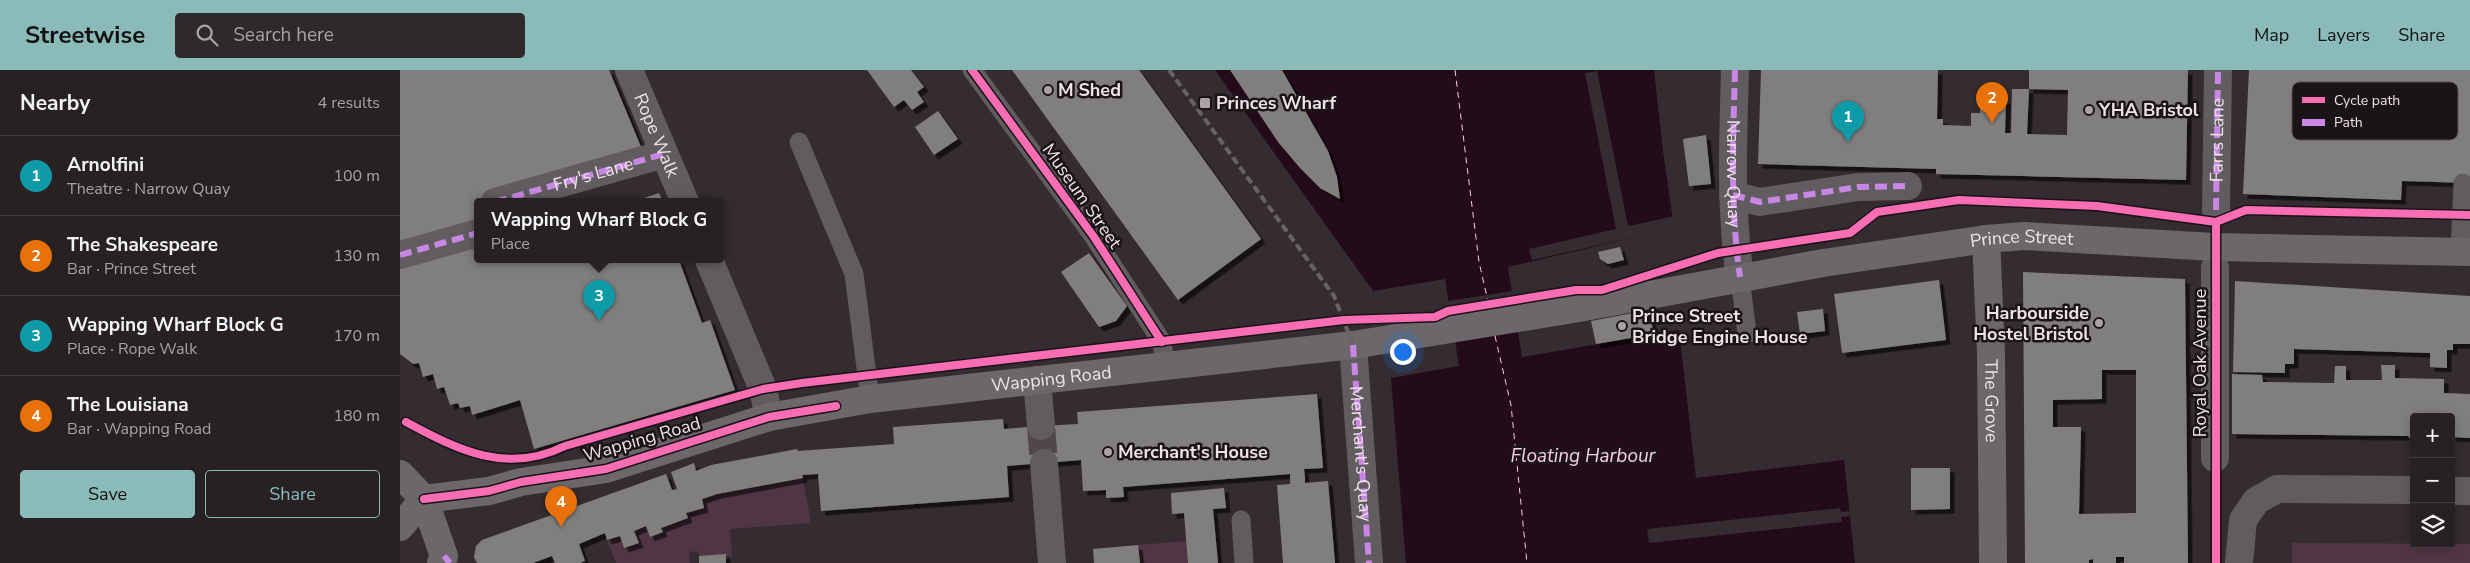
<!DOCTYPE html>
<html lang="en">
<head>
<meta charset="utf-8">
<style>
	body { margin:0; font-family:"Nunito Sans",sans-serif; background:#2f292c; color:#f1f3f6 }
	.controls { position:absolute; right:15px; bottom:15px; display:grid; overflow:hidden; border-radius:5px; box-shadow:0 2px 12px #0003 }
	.controls button { width:45px; height:45px; display:grid; place-items:center; padding:0; border:0; border-bottom:1px solid #433e41; background:#272124; color:#f1f3f6; font:25px sans-serif }
	.you { position:absolute; left:1002px; top:281px; width:18px; height:18px; margin:-12px; border:4px solid #fff; border-radius:50%; background:#1a73e8; box-shadow:0 0 0 8px #1a73e833 }
	.badge { display:grid; place-items:center; width:32px; height:32px; border-radius:50%; background:#8bbbb9; color:#fff; font-size:16px; font-weight:700 }
	.pin { position:absolute; translate:-50% -41px; filter:drop-shadow(0 1px 2px #0008) }
	.pin::after { content:''; position:absolute; top:26px; width:18px; height:15px; background:inherit; clip-path:polygon(0 0,100% 0,50% 100%) }
	.popup { position:absolute; left:74px; top:128px; width:250px; height:65px; box-sizing:border-box; display:grid; place-content:center; border-radius:5px; background:#272124; filter:drop-shadow(0 1px 4px #0005); font-size:16px; white-space:nowrap; color:#a4a3a6 }
	.popup b { font-size:19px; color:#f1f3f6 }
	.popup::after { content:''; position:absolute; left:50%; top:100%; margin-left:-10px; border:10px solid transparent; border-top-color:#272124 }
	.list { margin:0; padding:0; list-style:none }
	h2 { display:flex; justify-content:space-between; align-items:center; height:65px; margin:0; padding:0 20px; font-size:21px }
	h2 small { font-size:16px; font-weight:400; color:#a4a3a6 }
	.list li { display:grid; grid-template-columns:32px 1fr auto; gap:15px; align-items:center; box-sizing:border-box; height:80px; padding:0 20px; border-top:1px solid #433e41 }
	.list b { display:block; font-size:19px; white-space:nowrap }
	.list p { margin:0; font-size:16px; white-space:nowrap; color:#a4a3a6 }
	.list em { font-size:16px; font-style:normal; color:#a4a3a6 }
	.actions { display:flex; gap:10px; padding:15px 20px }
	.actions a { flex:1; padding:11px 0; border:1px solid #8bbbb9; border-radius:5px; text-align:center; font-size:18px; color:#8bbbb9 }
	.actions .main { background:#8bbbb9; color:#111 }
	.icon { flex:none; width:28px; height:28px; fill:none; stroke:currentColor; stroke-width:2; stroke-linecap:round; stroke-linejoin:round }
	.map { position:relative; flex:none; width:2070px; height:493px; overflow:hidden }
	header { display:flex; align-items:center; gap:30px; box-sizing:border-box; height:70px; padding:0 25px; background:#8bbbb9; color:#111 }
	header strong { font-size:24px }
	nav { display:flex; gap:28px; margin-inline-start:auto; font-size:18px }
	.search { width:350px; height:45px; background:#2f292c; display:flex; align-items:center; gap:12px; box-sizing:border-box; padding:0 18px; border-radius:5px; color:#a4a3a6; font-size:19px }
	main { display:flex }
	aside { flex:1; background:#272124 }
	.map>svg:first-child { display:block }
</style>
</head>
<body>
<header>
<strong>Streetwise</strong>
<div class="search"><svg class="icon" aria-label="search" viewBox="0 0 24 24"><circle cx="10" cy="10" r="6"/><path d="M15 15l6 6"/></svg>Search here</div>
<nav><a>Map</a><a>Layers</a><a>Share</a></nav>
</header>
<main>
<aside>
<h2>Nearby<small>4 results</small></h2>
<ul class="list">
<li><span class="badge" style="background:#0f9aa8">1</span><div><b>Arnolfini</b><p>Theatre · Narrow Quay</p></div><em>100 m</em></li>
<li><span class="badge" style="background:#e8710a">2</span><div><b>The Shakespeare</b><p>Bar · Prince Street</p></div><em>130 m</em></li>
<li><span class="badge" style="background:#0f9aa8">3</span><div><b>Wapping Wharf Block G</b><p>Place · Rope Walk</p></div><em>170 m</em></li>
<li><span class="badge" style="background:#e8710a">4</span><div><b>The Louisiana</b><p>Bar · Wapping Road</p></div><em>180 m</em></li>
</ul>
<div class="actions"><a class="main">Save</a><a>Share</a></div>
</aside>
<div class="map">
<svg width="2070" height="493" viewBox="0 0 2070 493">
	<defs>
		<filter id="shadow"><feDropShadow dx="4.5" dy="4.5" stdDeviation="0" flood-color="#0009"/></filter>
	</defs>
	<rect width="100%" height="100%" fill="#342c30"/>
	<path fill="#503644" d="M403,408L411,453L330,459L332,486H299L298,481L289,482L290,493H216L207,470L220,466L225,478L239,473L234,461L246,456L250,466L262,462L261,458L286,443L304,438L302,429L317,424Z
		M787,471L788,493H740L738,475Z
		M1892,473L2070,474V493H1892Z"/>
	<path fill="#230b19" d="M815,0H1254L1263,81L1274,158L1108,197L1122,287L1279,260L1296,408L1444,390L1455,493H1006L991,308L1059,296L1045,209L973,221Z"/>
	<path fill="#342c30" d="M1197,1L1228,156L1275,146L1277,158L1132,190L1129,179L1216,159L1185,3Z
		M1113,221L1119,258L1051,261L1048,231Z
		M1440,438L1441,442L1452,441V446L1441,447L1442,452L1249,473L1247,459Z"/>
	<g fill="none" stroke-linecap="round" stroke-linejoin="round">
		<path stroke="#fccce4" stroke-width="1" stroke-dasharray="6 5" stroke-linecap="butt" d="M1055,0L1079,192L1090,240
			M1095,266L1111,335L1127,493"/>
	</g>
	<path fill="#807f7e" fill-rule="evenodd" filter="url(#shadow)" d="M0,0H209L244,84L90,132H78V155L0,177Z
		M467,0H511L524,17L517,22L524,32L512,40L504,30L494,37Z
		M612,0H739L861,169L778,230Z
		M830,0H882L928,81L937,107L940,129L920,118L900,98L878,72Z
		M1361,0H1538L1537,49H1543V55L1571,56V43H1580V28L1606,29L1605,63H1611L1612,19H1629L1627,64L1667,65L1668,20L1629,19V0H1788L1786,110L1536,104V99L1358,94Z
		M1849,0H2070V113L2002,111L2001,130L1843,124Z
		M538,41L558,69L534,85L515,57Z
		M1306,65L1311,114L1289,116L1283,69Z
		M259,123L263,132H232Z
		M73,171L75,178L78,177V190H279L302,253L310,250L335,320L134,379L120,330L72,345L70,336L60,338L58,333L50,335L44,317L37,319L33,304L23,307L19,293L13,294L0,284V192Z
		M1220,177L1224,190L1208,194L1200,189L1198,182Z
		M689,183L727,236L716,251L699,257L661,202Z
		M1623,202L1785,209L1788,493H1724V487H1716V493H1693V489L1689,490V493H1625ZM1702,300H1736V443L1679,444L1681,357H1653V330L1702,329Z
		M1539,210L1546,270L1442,283L1434,224Z
		M1835,211L2070,226V274H2053V280H2047V298L2030,297V283L1894,279V294H1885V303L1833,302Z
		M1423,239L1425,261L1400,264L1397,242Z
		M1233,243L1234,246L1250,243L1253,261L1237,264V267L1196,274L1191,251Z
		M1981,295H1995V308L2044,309V323L2070,324V368L2051,367V347H2014V373L2008,366L1832,364V304L1862,305L1863,312L1934,313L1935,296H1946V310H1982Z
		M917,324L923,398L904,399L905,408V413L928,411L935,493H883L877,415L890,414V404L723,417L724,427L706,428V420L683,421L681,390L607,396L609,427L421,441L418,404L402,405L403,408L317,424L302,429L304,438L286,443L288,448L261,458L263,462L250,467L246,456L234,461L239,473L224,478L220,466L207,470L205,463L179,474L185,491L180,493H155L152,486L133,493H77L74,487L76,476L82,470L266,404L272,420L277,419L271,402L294,393L296,401L311,395L397,379L398,381L494,374L493,357L603,349L604,359L641,356L678,354L677,342Z
		M1511,398H1550V439L1511,440Z
		M824,418L826,438L813,439L818,493H788L784,443L772,444L771,423Z
		M738,475L740,493H694L693,479Z
		M326,484V493H299V486Z"/>
	<g fill="none" stroke-linecap="round" stroke-linejoin="round">
		<path stroke="#50474b" stroke-width="28" stroke-dasharray="28 14" stroke-linecap="butt" d="M641,356L644,393"/>
		<path stroke="#615c5f" stroke-width="19" d="M572,0L694,167L762,272L765,296
			M399,72L454,204L470,329
			M2060,182L2063,113
			M1340,207L1347,264
			M841,450L844,493"/>
		<g stroke="#615c5f" stroke-width="28">
			<path id="s1" d="M229,0L285,132"/>
			<path d="M1335,0C1333,69 1330,138 1340,207"/>
			<path d="M1333,125L1360,132L1458,117L1508,116"/>
			<path d="M95,132L264,84"/>
			<path id="s2" d="M1816,140L1818,0"/>
			<path d="M0,185L78,163"/>
			<path d="M309,190L363,319L369,347"/>
			<path d="M1815,198V388"/>
			<path id="s3" d="M953,275L969,493"/>
			<path d="M637,310L641,356"/>
			<path d="M644,393L652,493"/>
			<path d="M2051,421H2070"/>
			<path d="M1839,493L1843,450L1856,431L1877,419L2014,420"/>
		</g>
		<g stroke="#6c676a" stroke-width="28">
			<path id="s4" d="M1586,169L1591,284L1593,493"/>
			<path d="M0,404L24,429L44,486L41,493"/>
			<path id="s5" d="M24,429L89,421L121,412L206,399L369,347L470,329L953,275L1179,238L1423,193L1586,169L1624,166L1815,177L2070,182"/>
			<path d="M0,457L24,429"/>
		</g>
		<path stroke="#686265" stroke-width="4" stroke-dasharray="8 4" stroke-linecap="butt" d="M769,0L934,226L953,275L960,286"/>
		<g stroke="#c787e3" stroke-width="6" stroke-dasharray="12 6" stroke-linecap="butt">
			<path id="s6" d="M1335,0C1333,69 1330,138 1340,207"/>
			<path d="M1333,125L1360,132L1458,117L1508,116"/>
			<path id="s7" d="M95,132L264,84"/>
			<path d="M1816,140L1818,0"/>
			<path d="M0,185L78,163"/>
			<path d="M953,275L969,493"/>
			<path d="M44,486L50,493"/>
		</g>
		<defs>
			<path id="cycleway" d="M572,0L694,167L762,272
				M6,352C58,380 107,405 165,376L363,319L402,313L944,250L1035,247L1048,241L1176,220H1202L1318,183L1450,163L1477,142L1559,130L1697,136L1816,152L1846,140L2070,145
				M24,429L89,421L121,412L206,399L369,347L436,336
				M1816,493V152"/>
		</defs>
		<use href="#cycleway" stroke="#1a1317" stroke-width="11"/>
		<use href="#cycleway" stroke="#f96db3" stroke-width="8"/>
	</g>
	<g fill="#aca2a7" stroke="#1a1317" stroke-width="2">
		<circle cx="648" cy="20" r="5"/>
		<rect x="799" y="27" width="12" height="12" rx="2.5"/>
		<circle cx="1689" cy="40" r="5"/>
		<circle cx="1699" cy="253" r="5"/>
		<circle cx="1222" cy="256" r="5"/>
		<circle cx="708" cy="382" r="5"/>
	</g>
	<g text-anchor="middle" dominant-baseline="central" stroke-width="5" stroke-linejoin="round" paint-order="stroke">
		<g font-size="18" font-weight="bold" fill="#ede2e7" stroke="#1a1317" text-anchor="start">
			<text x="658" y="20">M Shed</text>
			<text x="816" y="33">Princes Wharf</text>
			<text x="1699" y="40">YHA Bristol</text>
			<text x="1689" y="243" text-anchor="end">Harbourside<tspan x="1689" dy="21">Hostel Bristol</tspan></text>
			<text x="1232" y="246">Prince Street<tspan x="1232" dy="21">Bridge Engine House</tspan></text>
			<text x="718" y="382">Merchant's House</text>
		</g>
		<g font-size="18" fill="#ede2e7" stroke="#1a1317">
			<text stroke="none"><textPath href="#s1" startOffset="71">Rope Walk</textPath></text>
			<text stroke="none"><textPath href="#s2" startOffset="70">Farrs Lane</textPath></text>
			<text stroke="none"><textPath href="#s7" startOffset="102">Fry's Lane</textPath></text>
			<text stroke="none"><textPath href="#s6" startOffset="104">Narrow Quay</textPath></text>
			<text transform="translate(682 126) rotate(55)">Museum Street</text>
			<text stroke="none"><textPath href="#s5" startOffset="1622">Prince Street</textPath></text>
			<text transform="translate(1800 293) rotate(-90)">Royal Oak Avenue</text>
			<text stroke="none"><textPath href="#s5" startOffset="641">Wapping Road</textPath></text>
			<text stroke="none"><textPath href="#s4" startOffset="162">The Grove</textPath></text>
			<text transform="translate(242 369) rotate(-16)">Wapping Road</text>
			<text stroke="none"><textPath href="#s3" startOffset="109">Merchant's Quay</textPath></text>
		</g>
		<g font-size="19" font-style="italic" fill="#fccce4" stroke="#1a1317">
			<text x="1183" y="386">Floating Harbour</text>
		</g>
	</g>
	<rect x="1892" y="12" width="166" height="58" rx="8" fill="#1a1317" stroke="#595155" stroke-width="1"/>
	<rect x="1902" y="27" width="23" height="6" fill="#f96db3"/>
	<rect x="1902" y="49" width="23" height="7" fill="#c787e3"/>
	<g font-size="14" fill="#ede2e7">
		<text x="1934" y="35">Cycle path</text>
		<text x="1934" y="57">Path</text>
	</g>
</svg>
<div class="controls">
<button>+</button>
<button>−</button>
<button><svg class="icon" aria-label="layers" viewBox="0 0 24 24"><path d="M12 4l9 5-9 5-9-5zM3 14l9 5 9-5"/></svg></button>
</div>
<div class="you"></div>
<div class="pin badge" style="left:1448px;top:72px;background:#0f9aa8">1</div>
<div class="pin badge" style="left:1592px;top:53px;background:#e8710a">2</div>
<div class="pin badge" style="left:199px;top:251px;background:#0f9aa8">3</div>
<div class="popup"><b>Wapping Wharf Block G</b>Place</div>
<div class="pin badge" style="left:161px;top:457px;background:#e8710a">4</div>
</div>
</main>
</body>
</html>
